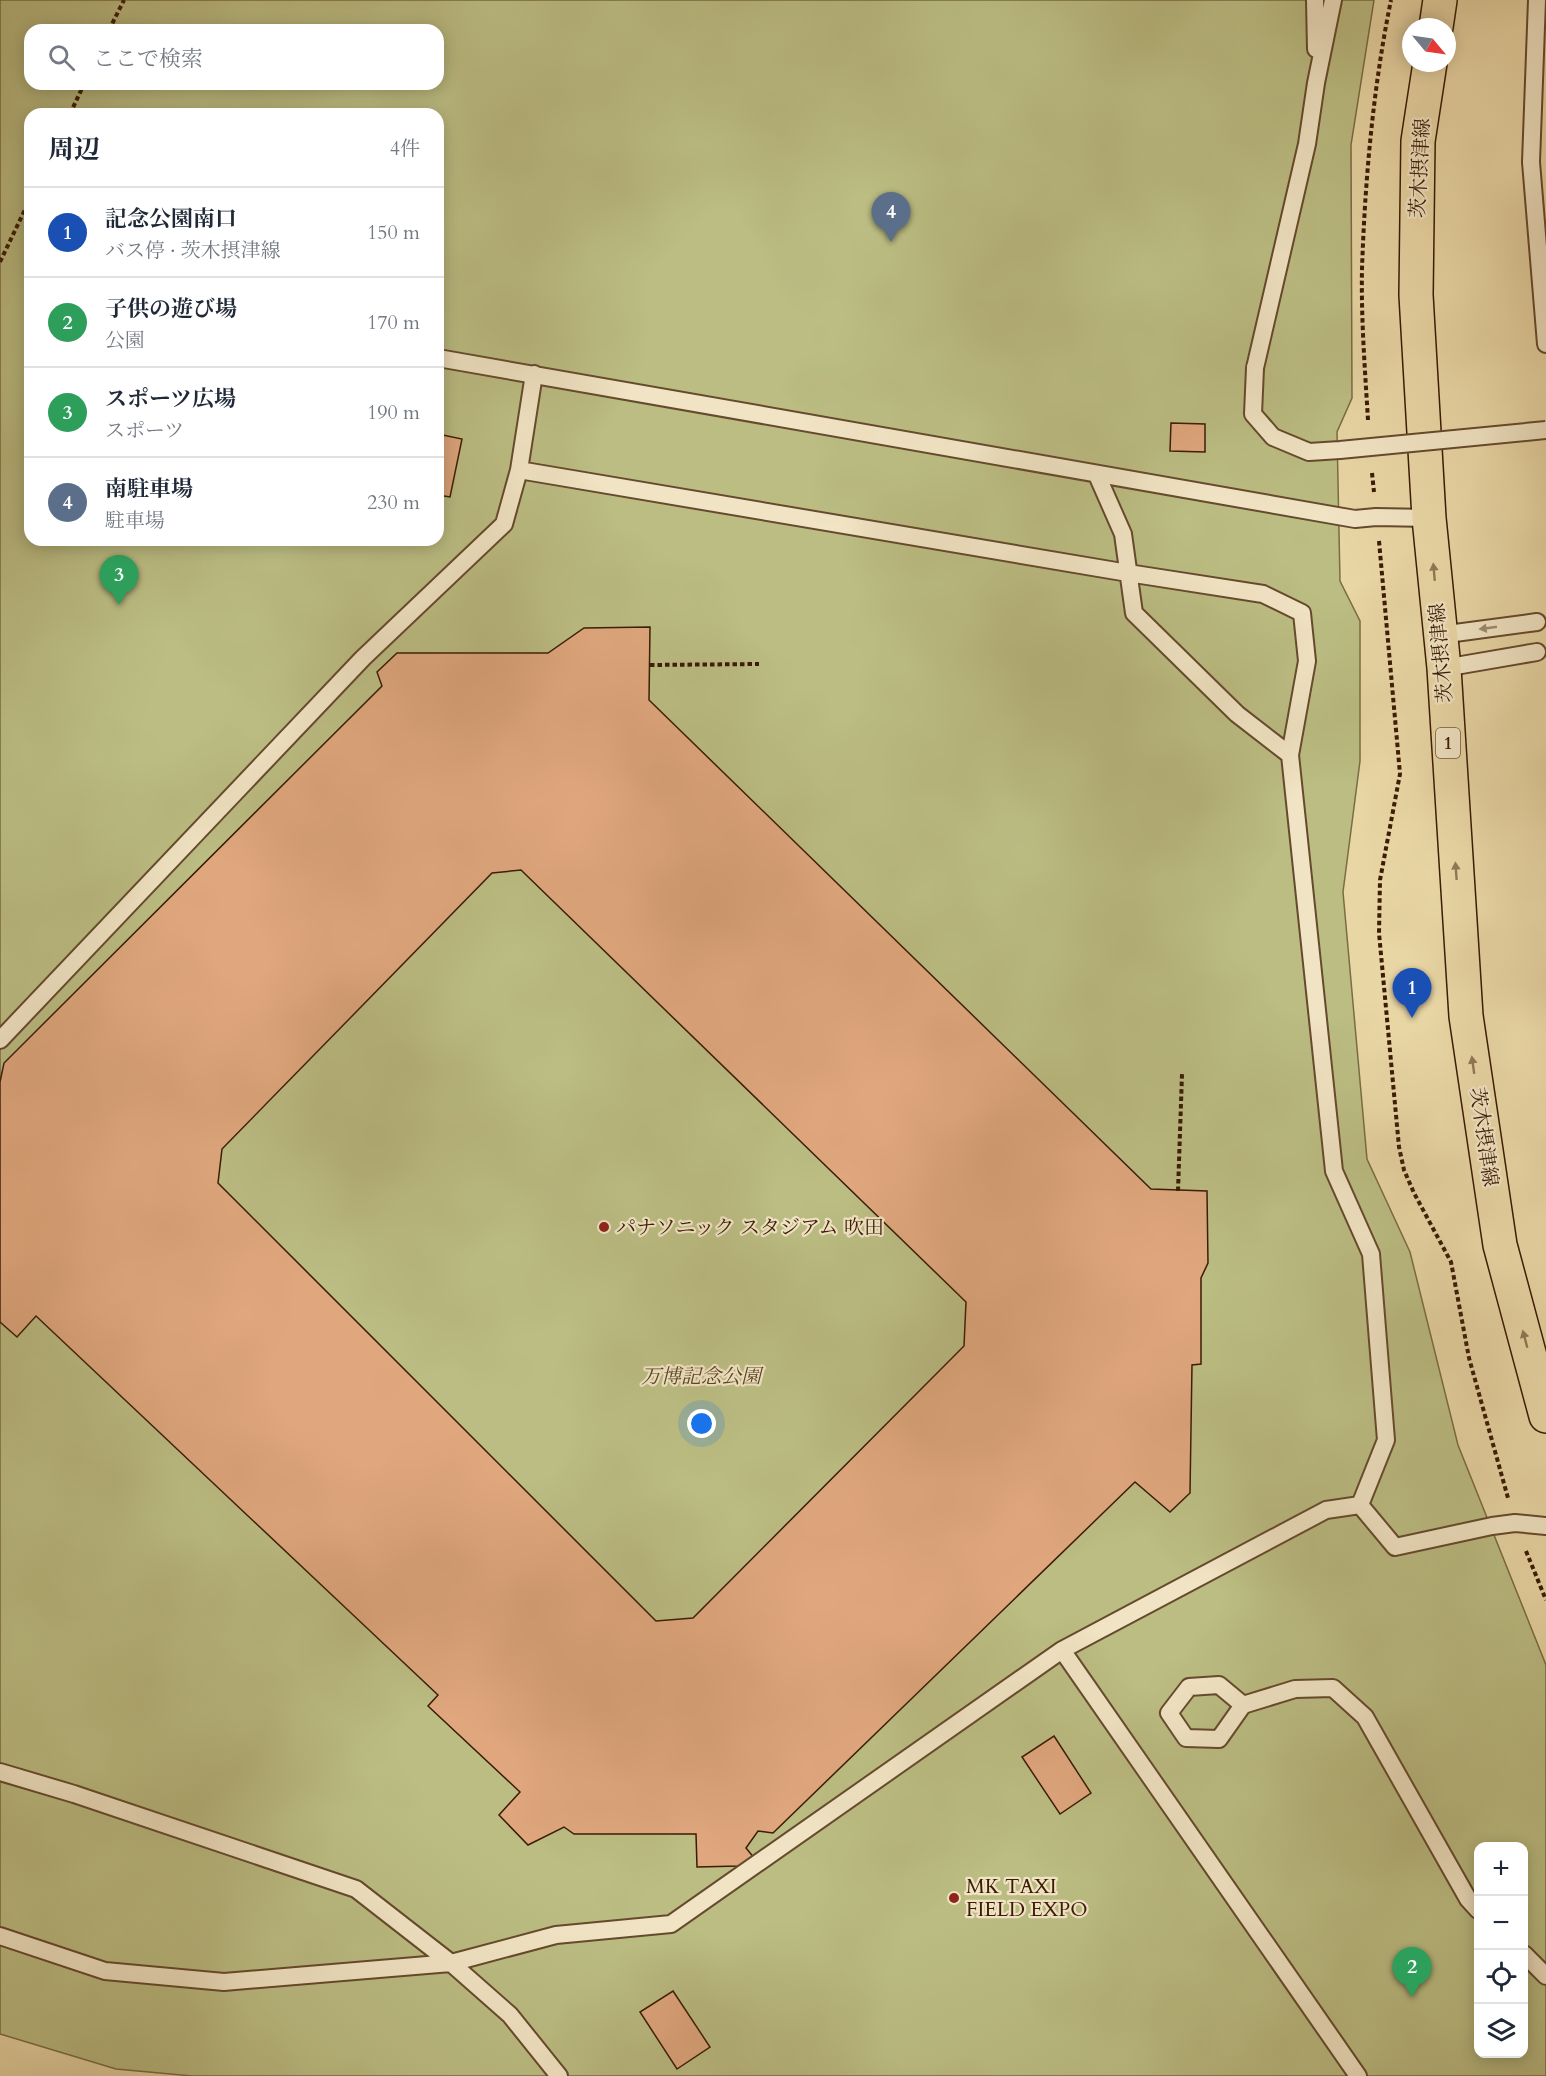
<!DOCTYPE html>
<html lang="ja">
<head>
<meta charset="utf-8">
<style>
	body { margin:0; font-family:Cardo,"Noto Serif JP",serif; background:#f6f6f7; color:#1f2937 }
	.controls { position:absolute; right:18px; bottom:18px; display:grid; overflow:hidden; border-radius:12px; box-shadow:0 3px 15px #0003 }
	.controls button { width:54px; height:54px; display:grid; place-items:center; padding:0; border:0; border-bottom:2px solid #e0e1e3; background:#fff; color:#1f2937; font:30px sans-serif }
	.compass { position:absolute; left:1402px; top:18px; width:54px; height:54px; border-radius:50%; background:#fff; box-shadow:0 3px 15px #0003; rotate:119deg }
	.you { position:absolute; left:702px; top:1424px; width:21px; height:21px; margin:-15px; border:4px solid #fff; border-radius:50%; background:#1a73e8; box-shadow:0 0 0 9px #1a73e833 }
	.badge { display:grid; place-items:center; width:39px; height:39px; border-radius:50%; background:#d93025; color:#fff; font-size:20px; font-weight:700 }
	.pin { position:absolute; translate:-50% -50px; filter:drop-shadow(0 2px 3px #0008) }
	.pin::after { content:''; position:absolute; top:32px; width:21px; height:18px; background:inherit; clip-path:polygon(0 0,100% 0,50% 100%) }
	.list { margin:0; padding:0; list-style:none }
	h2 { display:flex; justify-content:space-between; align-items:center; height:78px; margin:0; padding:0 24px; font-size:26px }
	h2 small { font-size:20px; font-weight:400; color:#747a83 }
	.list li { display:grid; grid-template-columns:39px 1fr auto; gap:18px; align-items:center; box-sizing:border-box; height:90px; padding:0 24px; border-top:2px solid #e0e1e3 }
	.list b { display:block; font-size:22px; white-space:nowrap }
	.list p { margin:0; font-size:20px; white-space:nowrap; color:#747a83 }
	.list em { font-size:20px; font-style:normal; color:#747a83 }
	.icon { flex:none; width:33px; height:33px; fill:none; stroke:currentColor; stroke-width:2; stroke-linecap:round; stroke-linejoin:round }
	.map { position:relative; flex:none; width:1546px; height:2076px; overflow:hidden }
	.search { position:absolute; background:#fff; box-shadow:0 3px 15px #0003; left:24px; top:24px; width:420px; height:66px; display:flex; align-items:center; gap:15px; box-sizing:border-box; padding:0 21px; border-radius:18px; color:#747a83; font-size:22px }
	.panel { position:absolute; background:#fff; box-shadow:0 3px 15px #0003; left:24px; top:108px; width:420px; height:438px; border-radius:18px }
	.map>svg:first-child { display:block }
</style>
</head>
<body>
<div class="map">
<svg width="1546" height="2076" viewBox="0 0 1546 2076">
	<rect width="100%" height="100%" fill="#e9d6a5"/>
	<filter id="stains"><feTurbulence type="fractalNoise" baseFrequency=".00333" numOctaves="4"/><feColorMatrix values="0 0 0 0 .2 0 0 0 0 .09 0 0 0 0 .02 0 0 0 .5 -.17"/></filter>
	<radialGradient id="worn" r=".72"><stop offset=".6" stop-color="#630" stop-opacity="0"/><stop offset="1" stop-color="#630" stop-opacity=".3"/></radialGradient>
	<path fill="#bbbd83" stroke="#7a6c44" stroke-width="1.5" fill-rule="evenodd" d="M0,0H1374L1351,145L1352,398L1337,432L1340,581L1360,621V761L1343,892L1367,1159L1410,1252L1458,1445L1546,1665V2076H192L116,2069L0,2034ZM30,30H438V84H30ZM30,114H438V540H30ZM1478,1846H1524V2054H1478Z"/>
	<path fill="#e0a77e" stroke="#3a1b05" stroke-width="1.5" fill-rule="evenodd" d="M1171,423L1205,424V452L1170,451Z
		M438,434L462,439L450,497L438,495Z
		M650,627L649,700L1151,1189L1207,1191L1208,1263L1201,1278V1364L1192,1365L1190,1493L1170,1512L1135,1482L773,1833L758,1831L746,1848L755,1859L739,1866L697,1867L696,1834H574L564,1827L528,1845L499,1815L520,1792L428,1706L438,1695L36,1316L17,1337L0,1322V1082L4,1063L382,686L377,672L397,653H548L584,628ZM521,870L966,1302L964,1346L693,1618L656,1621L218,1183L222,1149L492,873Z
		M1054,1736L1091,1793L1060,1814L1022,1757Z
		M673,1991L710,2047L677,2069L640,2012Z"/>
	<g fill="none" stroke-linecap="round" stroke-linejoin="round">
		<defs>
			<path id="lane" d="M1315,0L1316,49
				M1537,0L1531,162L1546,344
				M438,358L1355,519L1376,517L1429,518
				M1255,368L1307,144L1316,83L1333,0
				M534,374L519,470L1128,573L1263,594L1302,613L1307,661L1290,755L1334,1171L1371,1254L1386,1440L1360,1505L1395,1547L1492,1526L1515,1523L1546,1526
				M1097,475L1123,534L1134,613L1237,714L1290,755
				M1440,635L1537,622
				M1444,668L1537,652
				M0,1040L363,658L504,524L519,470
				M1062,1650L1358,2076
				M1243,1705L1219,1685L1189,1687L1169,1713L1186,1738L1219,1739L1243,1705L1295,1689L1333,1688L1365,1717L1468,1899L1478,1910
				M0,1772L74,1794L356,1889L451,1963L510,2015L559,2076
				M0,1936L105,1971L224,1982L451,1963L556,1935L671,1924L1062,1650L1326,1510L1360,1505
				M1524,1954L1546,1976"/>
			<path id="primary" d="M1436,27L1440,0
				M1430,63L1418,141L1416,295L1429,518L1444,668L1466,1016L1500,1245L1546,1416"/>
		</defs>
		<use href="#lane" stroke="#664a2d" stroke-width="20"/>
		<use href="#primary" stroke="#3a1b05" stroke-width="36"/>
		<path stroke="#3a1b05" stroke-width="4" stroke-dasharray="4.5 3" stroke-linecap="butt" d="M109,30L124,0
			M70,114L84,84
			M0,262L30,199
			M1368,420C1365,370 1361,319 1362,269C1365,180 1373,88 1391,0
			M1372,473L1374,492
			M1379,541L1400,774L1380,880L1379,933L1399,1147L1404,1170L1414,1193L1451,1262L1469,1358L1508,1498
			M650,665L759,664
			M1178,1191L1182,1074
			M1526,1551L1546,1600"/>
		<use href="#lane" stroke="#f1e4c4" stroke-width="16"/>
		<use href="#primary" stroke="#e9d6a5" stroke-width="33"/>
		<defs>
			<path id="lane-bridge" d="M1255,368L1253,414L1273,437L1309,452L1340,450L1546,430"/>
		</defs>
		<use href="#lane-bridge" stroke="#664a2d" stroke-width="20" stroke-linecap="butt"/>
		<use href="#lane-bridge" stroke="#f1e4c4" stroke-width="16"/>
	</g>
	<defs><path id="oneway-solid" d="M-6-.8H1V-3.2L6.5 0L1 3.2V.8H-6Z" transform="scale(1.5)"/></defs>
	<g fill="#927855">
		<use href="#oneway-solid" transform="translate(1434 572) rotate(-95)"/>
		<use href="#oneway-solid" transform="translate(1456 871) rotate(-94)"/>
		<use href="#oneway-solid" transform="translate(1473 1065) rotate(-98)"/>
		<use href="#oneway-solid" transform="translate(1525 1339) rotate(-105)"/>
	</g>
	<use fill="#9f8a6e" href="#oneway-solid" transform="translate(1488 628) rotate(172)"/>
	<g fill="#8f2418" stroke="#f1e4c4" stroke-width="2">
		<circle cx="604" cy="1227" r="6"/>
		<circle cx="954" cy="1898" r="6"/>
	</g>
	<g text-anchor="middle" dominant-baseline="central" stroke-width="4.5" stroke-linejoin="round" paint-order="stroke">
		<rect fill="#f1e4c4" stroke="#71573e" stroke-width="1.5" x="1436" y="728" width="24" height="30" rx="4.5"/>
		<g font-size="18" font-weight="bold" fill="#3a1b05">
			<text x="1448" y="743">1</text>
		</g>
		<g font-size="20" fill="#3a1b05" stroke="#f1e4c4">
			<text transform="translate(1420 168) rotate(-87)">茨木摂津線</text>
			<text transform="translate(1441 653) rotate(-95)">茨木摂津線</text>
			<text transform="translate(1484 1137) rotate(82)">茨木摂津線</text>
		</g>
		<g font-size="20" fill="#3a1b05" stroke="#f1e4c4" text-anchor="start">
			<text x="616" y="1227">パナソニック スタジアム 吹田</text>
			<text x="966" y="1886">MK TAXI<tspan x="966" dy="23">FIELD EXPO</tspan></text>
		</g>
		<g font-size="20" font-style="italic" fill="#5a4424" stroke="#f1e4c4">
			<text x="701" y="1376">万博記念公園</text>
		</g>
	</g>
	<rect width="100%" height="100%" filter="url(#stains)"/>
	<rect width="100%" height="100%" fill="url(#worn)"/>
</svg>
<div class="controls">
<button>+</button>
<button>−</button>
<button><svg class="icon" aria-label="locate" viewBox="0 0 24 24"><circle cx="12" cy="12" r="6"/><path d="M12 2v4M12 18v4M2 12h4M18 12h4"/></svg></button>
<button><svg class="icon" aria-label="layers" viewBox="0 0 24 24"><path d="M12 4l9 5-9 5-9-5zM3 14l9 5 9-5"/></svg></button>
</div>
<svg class="compass" viewBox="-18 -18 36 36"><path d="M0-13l5 13h-10z" fill="#e53935"/><path d="M0 13l5-13h-10z" fill="#747a83"/></svg>
<div class="you"></div>
<div class="pin badge" style="left:1412px;top:1018px;background:#1a4fb4">1</div>
<div class="pin badge" style="left:1412px;top:1997px;background:#2e9e5b">2</div>
<div class="pin badge" style="left:119px;top:605px;background:#2e9e5b">3</div>
<div class="pin badge" style="left:891px;top:242px;background:#5c6f8a">4</div>
<div class="search"><svg class="icon" aria-label="search" viewBox="0 0 24 24"><circle cx="10" cy="10" r="6"/><path d="M15 15l6 6"/></svg>ここで検索</div>
<section class="panel">
<h2>周辺<small>4件</small></h2>
<ul class="list">
<li><span class="badge" style="background:#1a4fb4">1</span><div><b>記念公園南口</b><p>バス停 · 茨木摂津線</p></div><em>150 m</em></li>
<li><span class="badge" style="background:#2e9e5b">2</span><div><b>子供の遊び場</b><p>公園</p></div><em>170 m</em></li>
<li><span class="badge" style="background:#2e9e5b">3</span><div><b>スポーツ広場</b><p>スポーツ</p></div><em>190 m</em></li>
<li><span class="badge" style="background:#5c6f8a">4</span><div><b>南駐車場</b><p>駐車場</p></div><em>230 m</em></li>
</ul>
</section>
</div>
</body>
</html>
